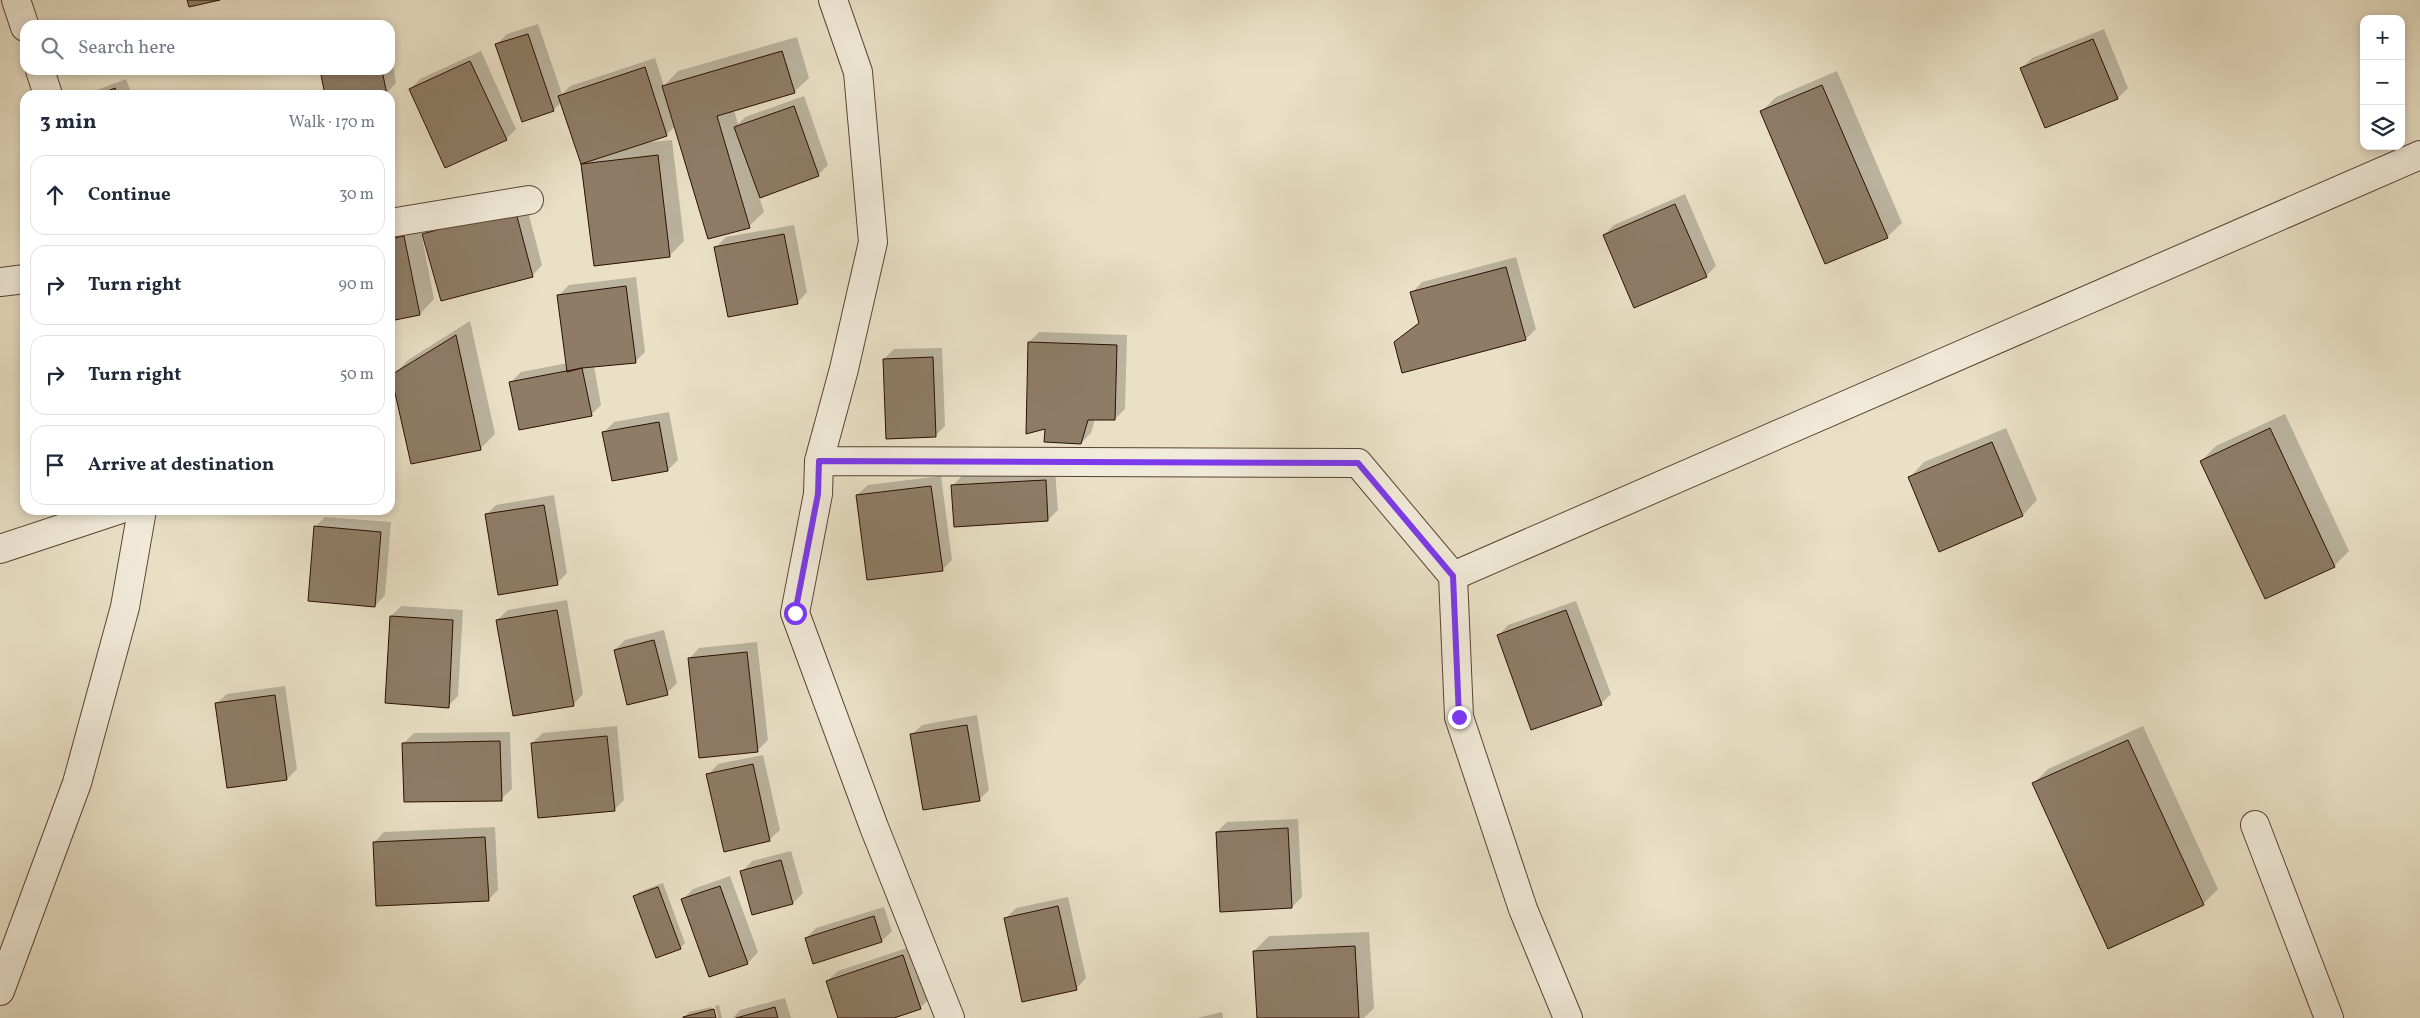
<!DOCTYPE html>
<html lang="en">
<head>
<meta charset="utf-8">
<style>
	body { margin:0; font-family:Vollkorn,serif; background:#f6f6f7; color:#1f2937 }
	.controls { position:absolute; right:15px; top:15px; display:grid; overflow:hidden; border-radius:10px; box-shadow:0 2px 8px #0003 }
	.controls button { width:45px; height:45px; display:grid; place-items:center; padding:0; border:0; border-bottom:1px solid #e0e1e3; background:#fff; color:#1f2937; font:25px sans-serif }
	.stop { position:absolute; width:15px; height:15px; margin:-11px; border:4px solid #7c3aed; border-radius:50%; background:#fff }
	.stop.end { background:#7c3aed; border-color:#fff; box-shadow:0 1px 5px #0008 }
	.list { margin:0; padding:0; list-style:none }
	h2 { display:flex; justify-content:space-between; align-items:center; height:65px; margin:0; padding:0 20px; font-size:21px }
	h2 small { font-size:16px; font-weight:400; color:#747a83 }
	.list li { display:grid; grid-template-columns:32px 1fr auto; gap:15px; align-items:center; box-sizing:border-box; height:80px; margin:0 10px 10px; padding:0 10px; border:1px solid #e0e1e3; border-radius:15px }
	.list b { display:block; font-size:19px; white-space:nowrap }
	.list em { font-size:16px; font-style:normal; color:#747a83 }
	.icon { flex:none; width:28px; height:28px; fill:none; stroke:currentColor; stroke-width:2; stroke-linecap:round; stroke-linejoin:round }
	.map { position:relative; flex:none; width:2420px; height:1018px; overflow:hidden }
	.search { position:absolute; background:#fff; box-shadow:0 2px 8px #0003; left:20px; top:20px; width:375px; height:55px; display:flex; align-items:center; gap:12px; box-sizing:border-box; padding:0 18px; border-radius:15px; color:#747a83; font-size:19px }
	.panel { position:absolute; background:#fff; box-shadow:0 2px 8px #0003; left:20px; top:90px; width:375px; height:425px; border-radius:15px }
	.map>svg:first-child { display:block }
</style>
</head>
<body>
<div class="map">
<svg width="2420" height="1018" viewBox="0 0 2420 1018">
	<rect width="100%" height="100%" fill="#e9e0c6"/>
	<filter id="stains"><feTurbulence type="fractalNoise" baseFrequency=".004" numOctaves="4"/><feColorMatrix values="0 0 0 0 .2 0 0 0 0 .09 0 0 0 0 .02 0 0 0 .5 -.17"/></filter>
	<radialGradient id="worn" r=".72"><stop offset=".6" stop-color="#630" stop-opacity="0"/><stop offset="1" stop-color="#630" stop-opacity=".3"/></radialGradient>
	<path fill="#0003" d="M538,24L562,94L570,86L655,58L664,86L678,71L797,37L809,78L794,92L734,110L738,124L745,117L804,96L828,165L818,175L759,196L764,212L749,226L675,126L667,134L641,143L672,140L684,241L669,256L595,264L582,163L562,102L553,110L497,44L507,34Z
		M2104,29L2128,88L2118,98L2046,126L2022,68L2032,58Z
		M390,48L396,83L386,94L326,95L321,70H390Z
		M481,51L516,129L506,139L410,89L420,79Z
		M1837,71L1902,223L1887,237L1761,112L1776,97Z
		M126,79L132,95H84Z
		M1685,194L1716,266L1706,276L1604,235L1614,225Z
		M525,200L542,265L532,276L424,234L434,224Z
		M419,222L434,299L420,314L390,320V228Z
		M794,225L807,292L797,303L716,247L726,237Z
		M1516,257L1536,329L1526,339L1395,343L1420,322L1412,293L1422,282Z
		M636,277L645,352L635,362L594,366L601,405L591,415L511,382L521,372L568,363L559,295L569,285Z
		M470,321L495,434L480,449L393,375L408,360Z
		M1039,332L1127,335L1125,409L1115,419H1095L1091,433L1081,443L1046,428L1029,342Z
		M942,348L945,426L935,436L884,359L894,349Z
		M669,412L678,460L668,470L613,480L603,433L614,422Z
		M2285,414L2349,551L2334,566L2201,461L2216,446Z
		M2006,428L2037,500L2023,515L1910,477L1924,462Z
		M1055,470L1058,510L1048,520L953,485L963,475Z
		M941,476L952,560L942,570L857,495L868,485Z
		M554,495L567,573L557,583L486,515L496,505Z
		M325,517L391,522L385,595L375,606L315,527Z
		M567,600L583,694L573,705L497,620L508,610Z
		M1576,601L1611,694L1601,704L1498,636L1508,625Z
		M401,606L463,610L458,696L448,706L391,616Z
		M664,630L677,683L667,693L615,650L625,640Z
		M757,642L768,740L757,751L689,659L699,648Z
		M285,686L297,769L287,779L216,704L227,694Z
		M977,715L989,790L979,800L911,735L922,725Z
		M617,726L624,800L614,810L532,743L543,733Z
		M2143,726L2218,889L2203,904L2033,784L2048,769Z
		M510,732L512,789L501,799L404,743L414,733Z
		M763,755L780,830L769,840L708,775L718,764Z
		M1298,819L1302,897L1292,907L1217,832L1227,822Z
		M495,827L498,890L488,900L374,843L384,832Z
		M791,851L803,893L793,903L742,872L752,861Z
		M730,876L758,952L748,963L710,976L682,900L693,889Z
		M663,883L685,943L680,948L634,897L639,892Z
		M1068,897L1086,978L1076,989L1006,918L1016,908Z
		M884,907L892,931L882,941L806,938L816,928Z
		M1369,932L1374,1008L1364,1018H1258L1254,951L1269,936Z
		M913,946L930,998L920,1008L890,1018H839L827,981L838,971Z
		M785,998L791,1018H733L740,1010Z
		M719,1005L722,1018H718L715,1006Z
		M712,1007L715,1018H684L689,1012Z
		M1222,1012L1223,1018H1197Z"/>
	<path fill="#8e7c67" stroke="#2c0f00" d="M187,0H220L189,7Z
		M528,34L554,111L522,122L495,44Z
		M2093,39L2118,99L2045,128L2020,68Z
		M782,51L795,93L717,116L750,228L708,239L662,86Z
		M470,61L507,140L445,168L409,89Z
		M645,67L667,136L581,164L558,96Z
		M320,70H382L387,95H325Z
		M1822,85L1888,238L1825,264L1760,111Z
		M115,88L118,95H98Z
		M794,106L819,176L760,198L734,127Z
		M658,155L670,257L594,266L581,164Z
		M1675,204L1707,277L1634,308L1603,235Z
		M515,209L533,277L441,301L422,234Z
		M784,234L798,304L728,317L714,247Z
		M404,236L420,315L390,321V239Z
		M1506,267L1526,340L1402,373L1394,342L1419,323L1410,292Z
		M626,286L636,363L582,368L567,372L557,295Z
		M456,335L481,450L411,464L391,375Z
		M1028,342L1117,345L1115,420H1088L1081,444L1044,442L1045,429L1026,434Z
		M933,357L936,437L886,439L883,359Z
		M582,368L592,416L519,430L509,382Z
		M659,422L668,471L612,481L602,432Z
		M2270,428L2335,567L2265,599L2200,461Z
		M1992,442L2023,516L1939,552L1908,477Z
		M1046,480L1048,521L954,527L951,485Z
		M931,486L943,571L867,580L856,495Z
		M544,505L558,585L498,595L485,514Z
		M314,526L381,532L375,607L308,601Z
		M557,610L574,706L513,716L496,620Z
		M1566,610L1602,705L1531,730L1497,635Z
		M390,616L453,620L449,708L385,703Z
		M654,640L668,695L627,705L614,650Z
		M747,652L758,752L699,758L688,658Z
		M275,695L287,780L227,788L215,703Z
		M967,725L980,801L923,810L910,734Z
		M607,736L615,811L538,818L531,743Z
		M2128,740L2204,905L2108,949L2032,783Z
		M500,741L502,801L404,802L402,743Z
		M753,764L770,841L724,852L706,774Z
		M1288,828L1292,908L1220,912L1216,832Z
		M485,837L489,901L376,906L373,842Z
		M781,860L793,904L752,915L740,871Z
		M720,886L748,964L709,977L681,899Z
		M658,887L681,949L656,958L633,896Z
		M1058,906L1077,990L1022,1002L1004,918Z
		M874,916L882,942L813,964L805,938Z
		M1355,946L1359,1018H1257L1253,951Z
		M903,955L921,1009L894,1018H838L826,981Z
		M775,1007L778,1018H736Z
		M714,1009L716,1018H683V1017Z"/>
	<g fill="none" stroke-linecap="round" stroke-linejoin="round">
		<defs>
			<path id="minor" d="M16,0L25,27
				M833,0L858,72L873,242L844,369L819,461L818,494L795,613L874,827L950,1018
				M40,70L48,95
				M390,223L529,200
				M0,282L25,279
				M819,461L1358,463L1453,576
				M0,549L118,510
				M2255,825L2329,1018
				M0,991L77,783L125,607L142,510
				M1568,1018L1523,909L1459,717L1453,576L2420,155"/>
		</defs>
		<use href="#minor" stroke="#5b4332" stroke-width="30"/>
		<use href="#minor" stroke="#f1ebda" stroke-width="28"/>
	</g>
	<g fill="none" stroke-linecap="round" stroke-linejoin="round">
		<path stroke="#7c3aed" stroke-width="6" d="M795,613L818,494L819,461L1358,463L1453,576L1459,717"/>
	</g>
	<rect width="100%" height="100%" filter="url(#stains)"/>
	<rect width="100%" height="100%" fill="url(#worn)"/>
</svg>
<div class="controls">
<button>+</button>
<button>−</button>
<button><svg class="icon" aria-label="layers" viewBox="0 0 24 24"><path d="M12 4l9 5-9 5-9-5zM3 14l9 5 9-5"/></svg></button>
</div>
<div class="stop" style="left:795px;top:613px"></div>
<div class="stop end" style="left:1459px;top:717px"></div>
<div class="search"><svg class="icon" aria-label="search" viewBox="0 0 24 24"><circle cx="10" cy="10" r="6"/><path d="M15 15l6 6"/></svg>Search here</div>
<section class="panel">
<h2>3 min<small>Walk · 170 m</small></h2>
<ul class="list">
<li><svg class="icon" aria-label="ahead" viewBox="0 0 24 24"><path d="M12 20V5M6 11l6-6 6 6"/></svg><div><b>Continue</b></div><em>30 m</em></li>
<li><svg class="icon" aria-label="right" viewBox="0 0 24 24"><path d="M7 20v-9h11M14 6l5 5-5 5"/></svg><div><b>Turn right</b></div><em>90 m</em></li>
<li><svg class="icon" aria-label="right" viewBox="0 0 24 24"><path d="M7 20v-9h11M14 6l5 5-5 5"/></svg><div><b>Turn right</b></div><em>50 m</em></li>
<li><svg class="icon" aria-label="arrive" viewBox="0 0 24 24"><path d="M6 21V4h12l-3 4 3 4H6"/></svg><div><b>Arrive at destination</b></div></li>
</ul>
</section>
</div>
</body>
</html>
